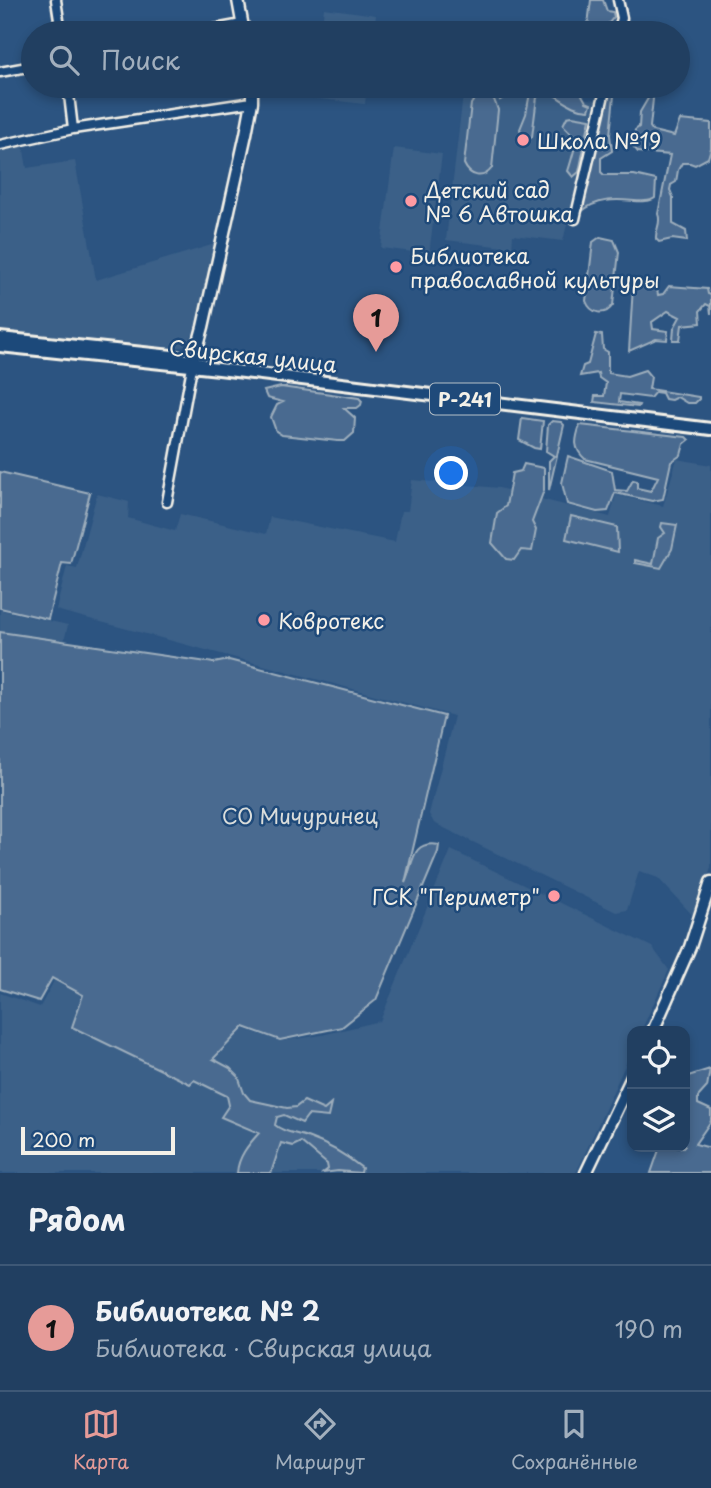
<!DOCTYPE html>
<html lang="ru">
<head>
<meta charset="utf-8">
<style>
	body { margin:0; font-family:"Playpen Sans",sans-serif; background:#2d4a6a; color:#f1f3f6 }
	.controls { position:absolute; right:21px; bottom:21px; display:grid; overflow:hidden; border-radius:14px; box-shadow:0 4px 10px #0003 }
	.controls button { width:63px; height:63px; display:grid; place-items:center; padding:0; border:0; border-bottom:2px solid #3e5876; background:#213f61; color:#f1f3f6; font:35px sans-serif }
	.scale { position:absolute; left:21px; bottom:18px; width:154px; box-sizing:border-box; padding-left:7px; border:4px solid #f4f1e8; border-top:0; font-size:19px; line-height:24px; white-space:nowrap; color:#f4f1e8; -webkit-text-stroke:5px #1f4a7a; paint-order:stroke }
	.you { position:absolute; left:452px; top:474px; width:24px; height:24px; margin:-18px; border:5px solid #fff; border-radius:50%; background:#1a73e8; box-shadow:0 0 0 10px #1a73e833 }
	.badge { display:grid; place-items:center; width:46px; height:46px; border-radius:50%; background:#e69b98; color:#111; font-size:23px; font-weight:700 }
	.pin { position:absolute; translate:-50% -58px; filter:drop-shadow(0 2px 4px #0008) }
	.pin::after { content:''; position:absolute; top:37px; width:24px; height:21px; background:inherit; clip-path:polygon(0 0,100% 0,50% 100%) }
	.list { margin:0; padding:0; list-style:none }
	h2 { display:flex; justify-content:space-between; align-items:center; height:91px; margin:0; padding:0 28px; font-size:30px }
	h2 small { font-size:23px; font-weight:400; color:#a2afbd }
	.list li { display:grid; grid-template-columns:46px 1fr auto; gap:21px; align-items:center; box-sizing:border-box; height:126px; padding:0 28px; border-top:2px solid #3e5876 }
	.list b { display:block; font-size:26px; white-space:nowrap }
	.list p { margin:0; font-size:23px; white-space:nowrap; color:#a2afbd }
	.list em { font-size:23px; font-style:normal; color:#a2afbd }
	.icon { flex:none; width:38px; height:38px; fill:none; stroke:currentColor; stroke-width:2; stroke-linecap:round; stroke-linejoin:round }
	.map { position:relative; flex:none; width:711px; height:1173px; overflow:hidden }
	.search { position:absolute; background:#213f61; box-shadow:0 4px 10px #0003; left:21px; right:21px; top:21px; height:77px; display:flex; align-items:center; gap:18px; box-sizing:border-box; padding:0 24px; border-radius:38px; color:#a2afbd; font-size:26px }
	.sheet { height:217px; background:#213f61 }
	nav { display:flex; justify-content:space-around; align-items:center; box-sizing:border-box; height:98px; border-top:2px solid #3e5876; background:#213f61; font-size:19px; color:#a2afbd }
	nav a { display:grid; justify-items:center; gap:4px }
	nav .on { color:#e69b98 }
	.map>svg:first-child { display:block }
</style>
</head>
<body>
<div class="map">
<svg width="711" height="1173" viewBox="0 0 711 1173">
	<rect width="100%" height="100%" fill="#2c5481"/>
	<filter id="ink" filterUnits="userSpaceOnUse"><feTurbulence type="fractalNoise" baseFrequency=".0143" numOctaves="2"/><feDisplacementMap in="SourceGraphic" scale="14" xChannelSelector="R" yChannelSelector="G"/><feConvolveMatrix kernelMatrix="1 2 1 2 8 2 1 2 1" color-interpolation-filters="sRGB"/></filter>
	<g filter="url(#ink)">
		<path fill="#3b6088" d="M324,8L376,15L374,33H321Z
			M314,86H367L365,104L312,98Z
			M464,86H579L578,98L597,100L563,241L513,235L512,248L446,240Z
			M22,139L27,168L75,161L96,280L215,244L199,319L194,332L186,345L181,347L99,344L0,334V144Z
			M394,148L442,154L429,254L381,248Z
			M677,459L711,465V867L697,920L658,878L639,871L627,910L616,912L434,823L429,814L454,716L56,610L67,566L77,568L97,494L129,502L128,518L175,531L180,514L266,534L270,517L395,542L401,511H408L412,480L499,488L610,517L616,495L663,506Z
			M0,610L68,625L64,641L0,632Z
			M451,850L652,947L669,970L641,1031H632V1050L576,1173H0V993L40,1007L54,981L82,996L72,1027L190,1085L244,1029L281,1041L322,1035L380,1021Z"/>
		<path fill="#496b90" stroke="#9eaebc" stroke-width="2" d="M591,0H603L607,11L613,12L614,17L608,24L609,33H587Z
			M494,86H585L582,95L586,102L591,104L589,110C573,109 567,103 554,95H541L537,97L532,137L529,139L522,135L520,129L526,114L530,93L510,89L505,97L500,100Z
			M609,86H615L610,135L612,151L601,158V172L604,175H634L656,180L655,198C642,208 608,189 581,212L579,211Z
			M484,94L493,97L498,110L492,168C483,180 470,177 464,164L471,104L476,97Z
			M650,95L653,99L650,127L653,131L674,136L680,120L711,123V148L708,158L695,165L690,163H682L678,170L676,182L671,185L670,190L673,197V224L686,231L687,241L672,239L659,242L656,239C655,229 662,224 658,214L670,155L638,152L632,145L635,130L639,127L640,112Z
			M572,116L590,119L579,172L573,177L568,171C572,159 574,150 577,139L563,125L567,117Z
			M600,237L614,240L619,252L613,305C605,317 591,314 586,301L593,242Z
			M656,283L658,295L663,294L669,286L707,289L708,294L711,295V314L710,306L706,304L700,311L701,323L682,325L680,340H673L674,328L680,317L668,311L652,322L653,329L668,331L667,340L656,339L629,351L633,286Z
			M596,334L602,335L603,349L608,352V373L627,376L645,370L651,377L649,389L699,397V399L695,403H687L677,397L671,400L665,399L662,393L655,392L650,398L620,394L619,402L639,405L638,407L594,402L595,396H604L606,383L599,378L598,373L580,376L583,366L588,364Z
			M281,387L359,398L362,401L361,405L357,408H344L355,418L354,433L345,441H338L282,435L276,431L271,417L277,405L283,402L267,398L264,391Z
			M522,418L543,421L540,449L534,448L519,440Z
			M552,421L561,422L564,425L549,490V461L554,456L546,451L548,425Z
			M580,425L686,437L689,440L684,444L681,455L671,462L663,499L652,501L615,493L608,511L597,512L567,504L562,483L568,456L612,471L615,490L627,491L633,480L637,481V488L651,491L658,477L585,459C573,448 575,440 580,425Z
			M524,464L544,468V490L532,522L536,530L532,551L521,550L514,560L506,559L492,543L497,513L506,506L512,473L521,471Z
			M0,472L90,493L71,564L62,563L48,619L0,608Z
			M571,516L617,527L618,552L566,539Z
			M662,523L677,525L672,549L661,568L635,563V560L653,564L658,538L665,533L661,527Z
			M0,632L214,663L229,660L444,716L405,883C414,864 410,840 439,845L438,852L376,1000L342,1027L280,1040L244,1027L213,1059L230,1068L238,1076L244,1093L250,1100L287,1108L296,1107L304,1101L324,1110L331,1104L328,1117L308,1115L302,1123L284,1115L277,1117L275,1125C284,1133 297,1133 307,1137C327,1144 346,1155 362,1168L361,1173L338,1171L323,1173L328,1169L327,1164L301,1142L293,1146L281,1143L271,1173H237C238,1157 248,1145 259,1133L221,1117L229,1105L227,1096L194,1080L190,1084L72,1027L83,995L52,978L39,1001L0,989Z
			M710,1069L707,1087L698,1097V1104L711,1110V1121L695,1144L711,1148V1173H651L660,1147H685V1082L688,1076Z"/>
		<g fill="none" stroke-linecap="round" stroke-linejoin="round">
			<defs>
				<path id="minor" d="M56,0L61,33
					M618,0L622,18L618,33
					M194,33L242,24
					M0,72L33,66
					M68,86L73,129
					M0,145L73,129L252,102
					M575,219L606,86
					M167,502L192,367"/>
				<path id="major" d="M238,0L244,33
					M192,367L203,327L246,134L252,102V86
					M653,1031L690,947L711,882
					M586,1173L632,1077"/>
				<path id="highway" d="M0,338L172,356L203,364
					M0,346L219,369L711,429"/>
			</defs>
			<use href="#minor" stroke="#f4f1e8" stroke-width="13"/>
			<use href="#major" stroke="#f4f1e8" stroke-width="15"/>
			<use href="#highway" stroke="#f4f1e8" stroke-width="16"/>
			<use href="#minor" stroke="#1f4a7a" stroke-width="8"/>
			<use href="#major" stroke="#1f4a7a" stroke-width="10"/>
			<use href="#highway" stroke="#1f4a7a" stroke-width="10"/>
		</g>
	</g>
	<g fill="#ff9aa2" stroke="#1f4a7a" stroke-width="2.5">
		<circle cx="523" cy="140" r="7"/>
		<circle cx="411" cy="201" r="7"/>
		<circle cx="396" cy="267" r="7"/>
		<circle cx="264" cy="620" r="7"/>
		<circle cx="554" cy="896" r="7"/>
	</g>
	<g text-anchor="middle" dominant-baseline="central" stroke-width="5" stroke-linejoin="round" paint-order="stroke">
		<rect fill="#1f4a7a" stroke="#b4bfc7" stroke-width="2" x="430" y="383.5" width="70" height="31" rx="5"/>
		<g font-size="19" font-weight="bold" fill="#f4f1e8">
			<text x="465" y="399">Р-241</text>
		</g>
		<g font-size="21" fill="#f4f1e8" stroke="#1f4a7a" text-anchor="start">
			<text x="537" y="140">Школа №19</text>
			<text x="425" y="189">Детский сад<tspan x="425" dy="24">№ 6 Автошка</tspan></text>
			<text x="410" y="255">Библиотека<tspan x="410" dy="24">православной культуры</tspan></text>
			<text x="278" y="620">Ковротекс</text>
			<text x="540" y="896" text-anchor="end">ГСК "Периметр"</text>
		</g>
		<g font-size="21" fill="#f4f1e8" stroke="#1f4a7a">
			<text transform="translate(253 355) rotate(6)">Свирская улица</text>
		</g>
		<g font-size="21" fill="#dadddb" stroke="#1f4a7a">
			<text x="300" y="815">СО Мичуринец</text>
		</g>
	</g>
</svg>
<div class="controls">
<button><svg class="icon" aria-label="locate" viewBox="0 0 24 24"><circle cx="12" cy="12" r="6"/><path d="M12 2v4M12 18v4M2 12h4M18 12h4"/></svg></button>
<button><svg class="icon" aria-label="layers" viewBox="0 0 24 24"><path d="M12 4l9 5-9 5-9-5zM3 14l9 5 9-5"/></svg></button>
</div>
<div class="scale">200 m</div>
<div class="you"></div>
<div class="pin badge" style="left:376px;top:352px">1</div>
<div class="search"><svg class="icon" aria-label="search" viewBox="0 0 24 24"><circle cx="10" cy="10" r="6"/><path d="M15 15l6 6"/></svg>Поиск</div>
</div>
<section class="sheet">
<h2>Рядом<small></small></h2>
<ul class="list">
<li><span class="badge">1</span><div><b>Библиотека № 2</b><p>Библиотека · Свирская улица</p></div><em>190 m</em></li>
</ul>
</section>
<nav>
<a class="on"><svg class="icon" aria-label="map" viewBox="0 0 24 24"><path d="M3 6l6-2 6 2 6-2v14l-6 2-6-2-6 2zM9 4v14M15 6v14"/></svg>Карта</a>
<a><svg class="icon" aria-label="directions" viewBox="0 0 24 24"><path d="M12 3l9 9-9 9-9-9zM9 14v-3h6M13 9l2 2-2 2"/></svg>Маршрут</a>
<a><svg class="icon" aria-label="saved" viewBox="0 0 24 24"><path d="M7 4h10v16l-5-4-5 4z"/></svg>Сохранённые</a>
</nav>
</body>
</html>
